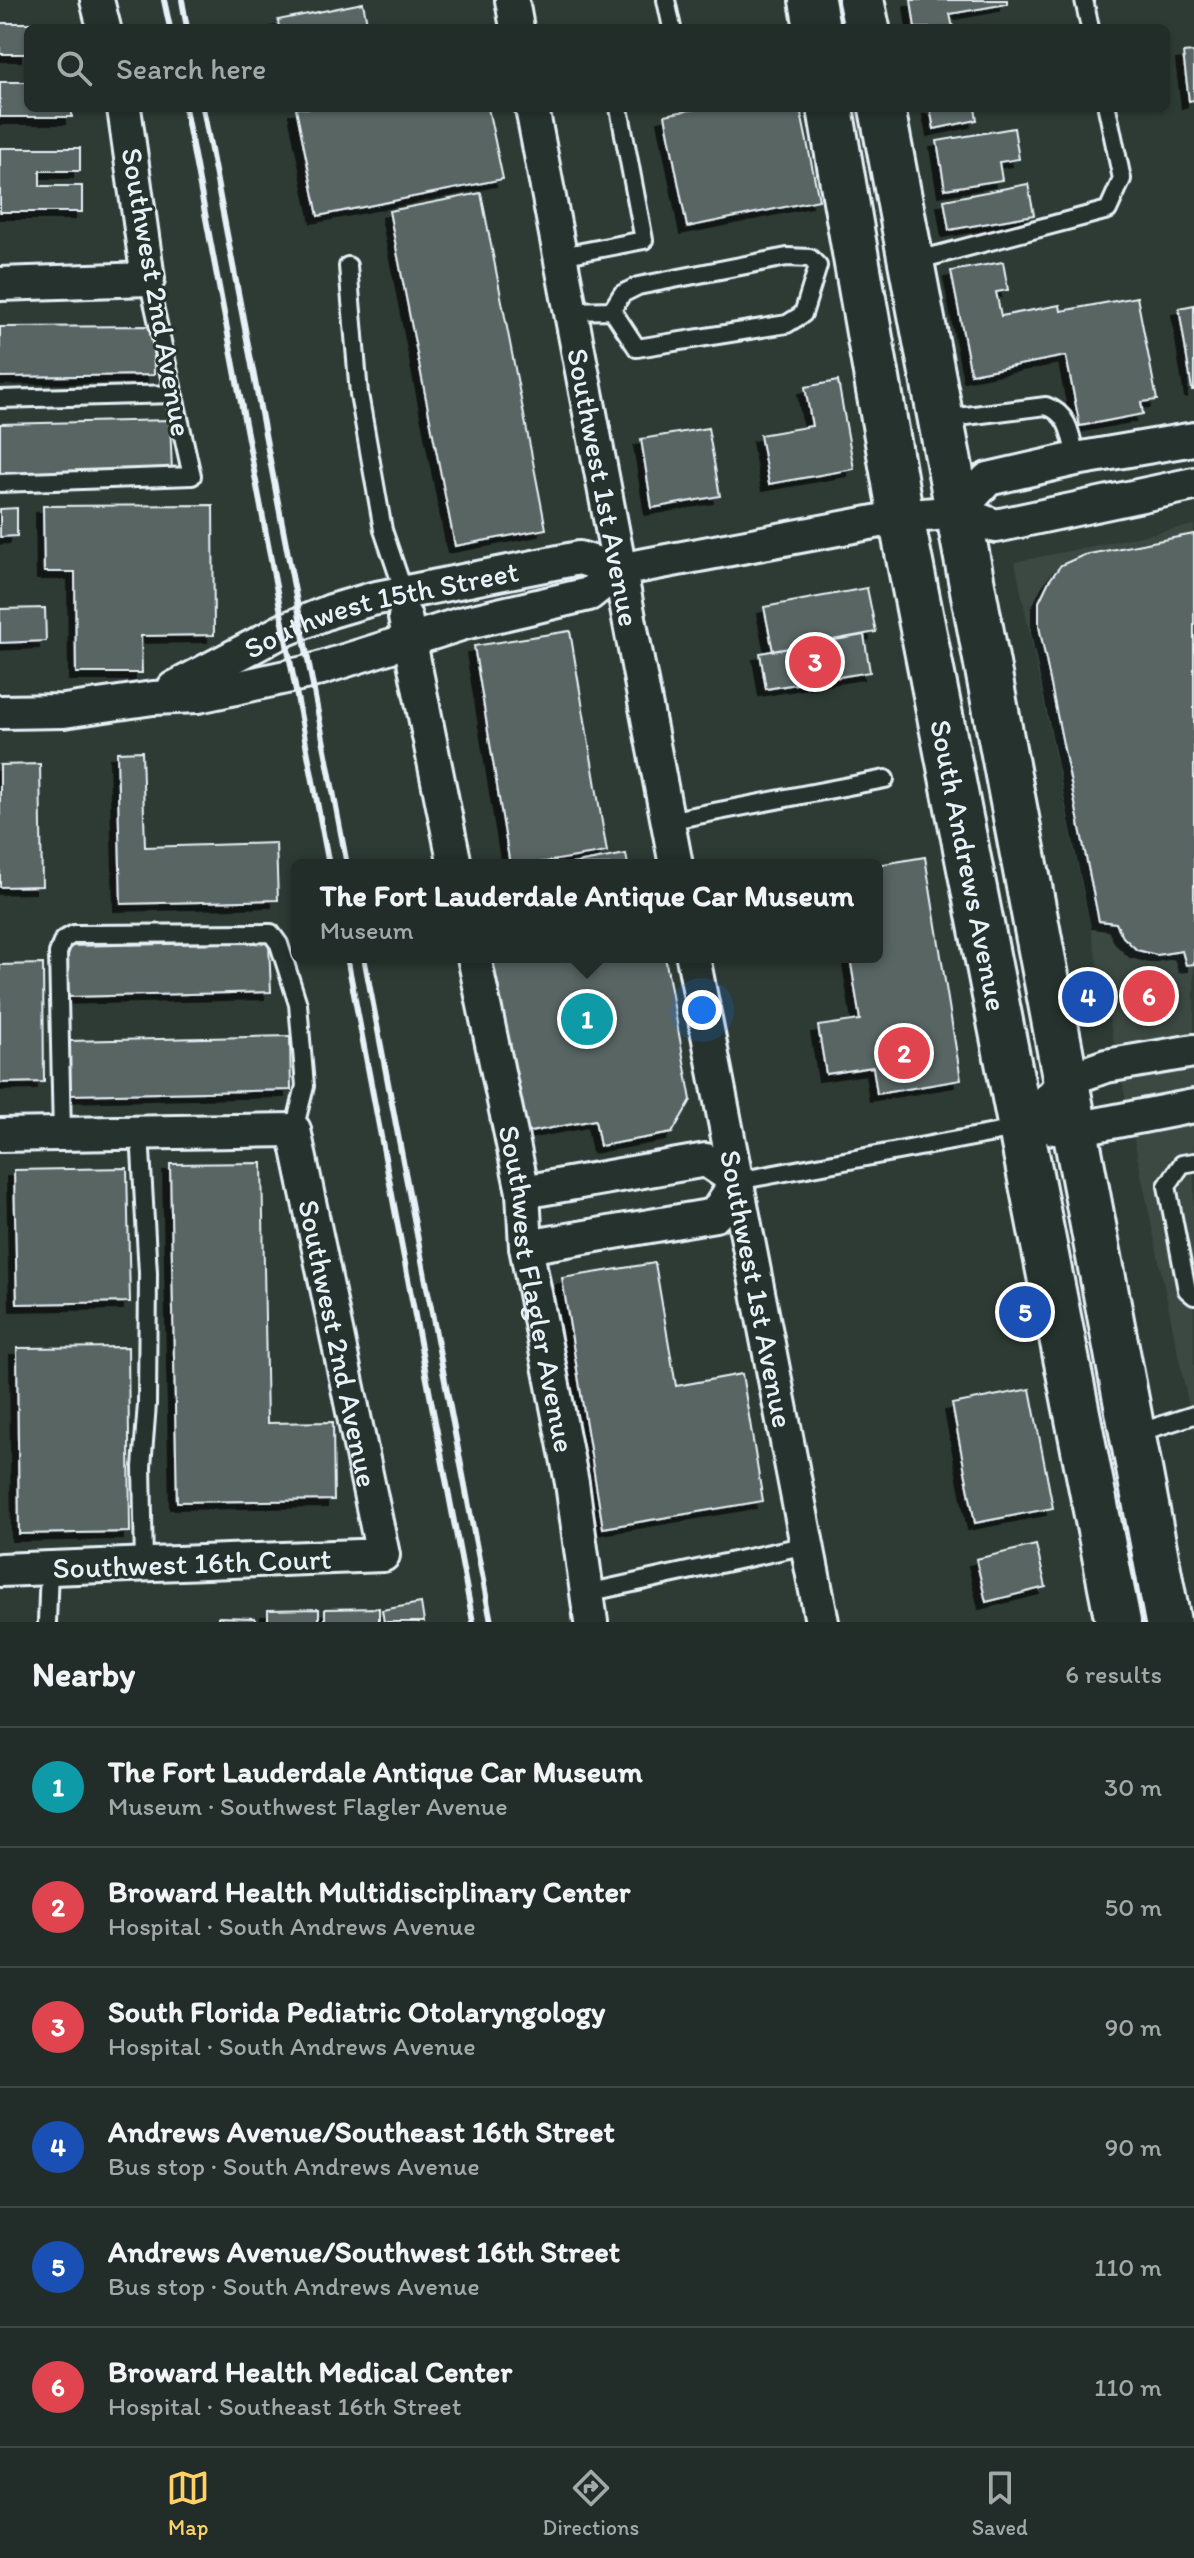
<!DOCTYPE html>
<html lang="en">
<head>
<meta charset="utf-8">
<style>
	body { margin:0; font-family:Itim,sans-serif; background:#2a3430; color:#f1f3f6 }
	.you { position:absolute; left:702px; top:1010px; width:28px; height:28px; margin:-20px; border:6px solid #fff; border-radius:50%; background:#1a73e8; box-shadow:0 0 0 12px #1a73e833 }
	.badge { display:grid; place-items:center; width:52px; height:52px; border-radius:50%; background:#ffd166; color:#fff; font-size:26px; font-weight:700 }
	.pin { position:absolute; translate:-50% -50%; border:4px solid #fff; box-shadow:0 2px 8px #0006 }
	.popup { position:absolute; left:291px; top:859px; width:592px; height:104px; box-sizing:border-box; display:grid; place-content:center; border-radius:12px; background:#222c28; filter:drop-shadow(0 2px 6px #0005); font-size:26px; white-space:nowrap; color:#a2a7a8 }
	.popup b { font-size:30px; color:#f1f3f6 }
	.popup::after { content:''; position:absolute; left:50%; top:100%; margin-left:-16px; border:16px solid transparent; border-top-color:#222c28 }
	.list { margin:0; padding:0; list-style:none }
	h2 { display:flex; justify-content:space-between; align-items:center; height:104px; margin:0; padding:0 32px; font-size:34px }
	h2 small { font-size:26px; font-weight:400; color:#a2a7a8 }
	.list li { display:grid; grid-template-columns:52px 1fr auto; gap:24px; align-items:center; box-sizing:border-box; height:120px; padding:0 32px; border-top:2px solid #3f4845 }
	.list b { display:block; font-size:30px; white-space:nowrap }
	.list p { margin:0; font-size:26px; white-space:nowrap; color:#a2a7a8 }
	.list em { font-size:26px; font-style:normal; color:#a2a7a8 }
	.icon { flex:none; width:44px; height:44px; fill:none; stroke:currentColor; stroke-width:2; stroke-linecap:round; stroke-linejoin:round }
	.map { position:relative; flex:none; width:1194px; height:1622px; overflow:hidden }
	.search { position:absolute; background:#222c28; box-shadow:0 2px 6px #0004; left:24px; right:24px; top:24px; height:88px; display:flex; align-items:center; gap:20px; box-sizing:border-box; padding:0 28px; border-radius:12px; color:#a2a7a8; font-size:30px }
	.sheet { height:824px; background:#222c28 }
	nav { display:flex; justify-content:space-around; align-items:center; box-sizing:border-box; height:112px; border-top:2px solid #3f4845; background:#222c28; font-size:22px; color:#a2a7a8 }
	nav a { display:grid; justify-items:center; gap:4px }
	nav .on { color:#ffd166 }
	.map>svg:first-child { display:block }
</style>
</head>
<body>
<div class="map">
<svg width="1194" height="1622" viewBox="0 0 1194 1622">
	<defs>
		<filter id="shadow"><feDropShadow dx="-7" dy="7" stdDeviation="0" flood-color="#0009"/></filter>
	</defs>
	<rect width="100%" height="100%" fill="#2e3b35"/>
	<filter id="ink" filterUnits="userSpaceOnUse"><feTurbulence type="fractalNoise" baseFrequency=".0125" numOctaves="2"/><feDisplacementMap in="SourceGraphic" scale="16" xChannelSelector="R" yChannelSelector="G"/><feConvolveMatrix kernelMatrix="1 2 1 2 8 2 1 2 1" color-interpolation-filters="sRGB"/></filter>
	<g filter="url(#ink)">
		<path fill="#3b4843" d="M1194,525V1431L1015,562Z"/>
		<path fill="#596563" stroke="#e8f1f8" stroke-width="2" filter="url(#shadow)" d="M911,0H1007V4L950,14L953,28H915Z
			M363,3L368,28H279L278,20Z
			M0,23H43V28H28V54H0Z
			M1194,52V100L1189,101L1183,53Z
			M0,82H28V108H72V117H0Z
			M296,108H488L503,179L318,216Z
			M700,108H800L819,200L687,227L665,115Z
			M930,108H975L977,120L934,129Z
			M1014,128L1019,159L999,162L1002,180L945,189L937,141Z
			M0,148H80V171H40V186H82V212H0Z
			M1028,184L1034,215L949,230L944,200Z
			M481,193L546,529L455,546L389,211Z
			M1003,262L1008,290L996,292L1001,316L1060,305L1061,311L1137,297L1157,400L1141,402L1143,414L1080,426L1066,356L971,374L951,271Z
			M1194,305V390H1192L1179,308Z
			M153,326L154,375L0,377V327Z
			M838,381L854,469L769,484L760,435L812,426L805,387Z
			M170,420L172,472L0,475V424Z
			M708,428L720,496L652,508L641,439Z
			M213,505L214,635L141,636L142,673H76L75,572H44L43,506Z
			M17,508V536L0,537V509Z
			M1194,534V964L1186,965L1182,951L1157,955L1137,950L1123,937L1116,923L1099,921L1039,626V602L1049,581L1061,565L1084,555Z
			M867,588L876,632L773,651L764,607Z
			M45,608L46,641L0,643V609Z
			M570,631L607,852L526,865H510L474,646Z
			M864,635L870,672L766,689L760,653Z
			M142,751L145,847L276,843L278,900L121,904L117,752Z
			M40,764L42,886L0,887V765Z
			M626,854L628,865H566Z
			M925,857L961,1080L877,1094L873,1067L826,1074L818,1026L860,1020L850,957H877V865Z
			M269,942L271,992L68,997L66,946Z
			M485,957H665L691,1100L672,1133L600,1146L595,1120L519,1134Z
			M43,964L44,1082L0,1083V965Z
			M290,1036L291,1090L70,1095L68,1041Z
			M262,1163L267,1423L333,1422L334,1500L177,1502L170,1164Z
			M127,1168L130,1302L17,1304L14,1170Z
			M655,1263L676,1386L742,1374L763,1501L603,1528L562,1278Z
			M128,1347L130,1532L19,1534L17,1348Z
			M1030,1389L1053,1508L975,1523L952,1404Z
			M1036,1545L1046,1587L986,1602L976,1559Z
			M421,1603L424,1622H384L382,1610Z
			M379,1608V1622H325V1609Z
			M319,1609V1622H268V1610Z
			M218,1617L255,1618V1622H218Z"/>
		<g fill="none" stroke-linecap="round" stroke-linejoin="round">
			<defs>
				<path id="service" d="M666,0L672,28
					M1084,0L1090,28
					M561,256L644,240L619,108
					M911,262L1108,210L1122,179L1107,108
					M348,266L359,394L383,530L404,592
					M612,310L637,348L787,324L803,314L818,266
					M612,310L622,294L638,286L787,257L810,258L818,266
					M572,311L612,310
					M0,399L173,394
					M942,419L1046,406C1070,414 1071,437 1076,459
					M0,483L192,476L148,279
					M667,821L885,779
					M140,1133L148,1273L147,1404L142,1467L144,1564
					M62,1134L58,953L63,940L74,934L271,933L279,944L298,1004L305,1086L294,1130
					M1194,1162L1182,1164L1167,1186L1187,1290L1194,1296
					M737,1181L1021,1128
					M1134,1434L1194,1415
					M587,1593L807,1545
					M47,1622L49,1568"/>
				<g id="minor">
					<path d="M97,0L104,28"/>
					<path d="M512,0L517,28"/>
					<path id="s1" d="M532,108L676,865"/>
					<path d="M0,284L148,279L124,108"/>
					<path d="M958,512L988,479L1076,459L1194,439"/>
					<path d="M405,617L455,865"/>
					<path id="s2" d="M174,688L284,630L331,611L372,599L579,558L619,570"/>
					<path d="M0,712L64,711L153,698L198,696L309,672L464,623L589,594L619,570L901,517L958,512L996,526L1194,484"/>
					<path id="s3" d="M474,957L523,1192L526,1247L572,1483L591,1622"/>
					<path id="s4" d="M693,957L822,1622"/>
					<path d="M1023,1128L1066,1080L1106,1066L1194,1051"/>
					<path d="M1054,1128L1075,1129L1194,1106"/>
					<path id="s5" d="M0,1135L294,1130L383,1555L0,1570"/>
					<path d="M523,1192L706,1160L737,1181L715,1215L526,1247"/>
				</g>
				<g id="secondary">
					<path d="M812,0L817,28"/>
					<path d="M861,0L867,28"/>
					<path id="s6" d="M830,108L901,517L1118,1622"/>
					<path d="M882,108L1168,1622"/>
				</g>
			</defs>
			<use href="#service" stroke="#e8f1f8" stroke-width="22"/>
			<use href="#minor" stroke="#e8f1f8" stroke-width="38"/>
			<use href="#secondary" stroke="#e8f1f8" stroke-width="50"/>
			<use href="#service" stroke="#26332d" stroke-width="16"/>
			<use href="#minor" stroke="#26332d" stroke-width="32"/>
			<use href="#secondary" stroke="#26332d" stroke-width="44"/>
			<path stroke="#e8f1f8" stroke-width="6" d="M164,0L170,28
				M182,0L187,28
				M185,108L329,865
				M203,108L347,865
				M347,957L473,1622
				M364,957L491,1622"/>
		</g>
	</g>
	<g text-anchor="middle" dominant-baseline="central" stroke-width="6" stroke-linejoin="round" paint-order="stroke">
		<g font-size="30" fill="#e8f1f8" stroke="#26332d">
			<text transform="translate(157 292) rotate(80)">Southwest 2nd Avenue</text>
			<text stroke="none"><textPath href="#s1" startOffset="386">Southwest 1st Avenue</textPath></text>
			<text stroke="none"><textPath href="#s2" startOffset="224">Southwest 15th Street</textPath></text>
			<text stroke="none"><textPath href="#s6" startOffset="770">South Andrews Avenue</textPath></text>
			<text stroke="none"><textPath href="#s3" startOffset="338">Southwest Flagler Avenue</textPath></text>
			<text stroke="none"><textPath href="#s4" startOffset="338">Southwest 1st Avenue</textPath></text>
			<text stroke="none"><textPath href="#s5" startOffset="512">Southwest 2nd Avenue</textPath></text>
			<text transform="translate(192 1563) rotate(-2)">Southwest 16th Court</text>
		</g>
	</g>
</svg>
<div class="you"></div>
<div class="pin badge" style="left:587px;top:1019px;background:#0f9aa8">1</div>
<div class="popup"><b>The Fort Lauderdale Antique Car Museum</b>Museum</div>
<div class="pin badge" style="left:904px;top:1053px;background:#e0444e">2</div>
<div class="pin badge" style="left:815px;top:662px;background:#e0444e">3</div>
<div class="pin badge" style="left:1088px;top:997px;background:#1a4fb4">4</div>
<div class="pin badge" style="left:1025px;top:1312px;background:#1a4fb4">5</div>
<div class="pin badge" style="left:1149px;top:996px;background:#e0444e">6</div>
<div class="search"><svg class="icon" aria-label="search" viewBox="0 0 24 24"><circle cx="10" cy="10" r="6"/><path d="M15 15l6 6"/></svg>Search here</div>
</div>
<section class="sheet">
<h2>Nearby<small>6 results</small></h2>
<ul class="list">
<li><span class="badge" style="background:#0f9aa8">1</span><div><b>The Fort Lauderdale Antique Car Museum</b><p>Museum · Southwest Flagler Avenue</p></div><em>30 m</em></li>
<li><span class="badge" style="background:#e0444e">2</span><div><b>Broward Health Multidisciplinary Center</b><p>Hospital · South Andrews Avenue</p></div><em>50 m</em></li>
<li><span class="badge" style="background:#e0444e">3</span><div><b>South Florida Pediatric Otolaryngology</b><p>Hospital · South Andrews Avenue</p></div><em>90 m</em></li>
<li><span class="badge" style="background:#1a4fb4">4</span><div><b>Andrews Avenue/Southeast 16th Street</b><p>Bus stop · South Andrews Avenue</p></div><em>90 m</em></li>
<li><span class="badge" style="background:#1a4fb4">5</span><div><b>Andrews Avenue/Southwest 16th Street</b><p>Bus stop · South Andrews Avenue</p></div><em>110 m</em></li>
<li><span class="badge" style="background:#e0444e">6</span><div><b>Broward Health Medical Center</b><p>Hospital · Southeast 16th Street</p></div><em>110 m</em></li>
</ul>
</section>
<nav>
<a class="on"><svg class="icon" aria-label="map" viewBox="0 0 24 24"><path d="M3 6l6-2 6 2 6-2v14l-6 2-6-2-6 2zM9 4v14M15 6v14"/></svg>Map</a>
<a><svg class="icon" aria-label="directions" viewBox="0 0 24 24"><path d="M12 3l9 9-9 9-9-9zM9 14v-3h6M13 9l2 2-2 2"/></svg>Directions</a>
<a><svg class="icon" aria-label="saved" viewBox="0 0 24 24"><path d="M7 4h10v16l-5-4-5 4z"/></svg>Saved</a>
</nav>
</body>
</html>
